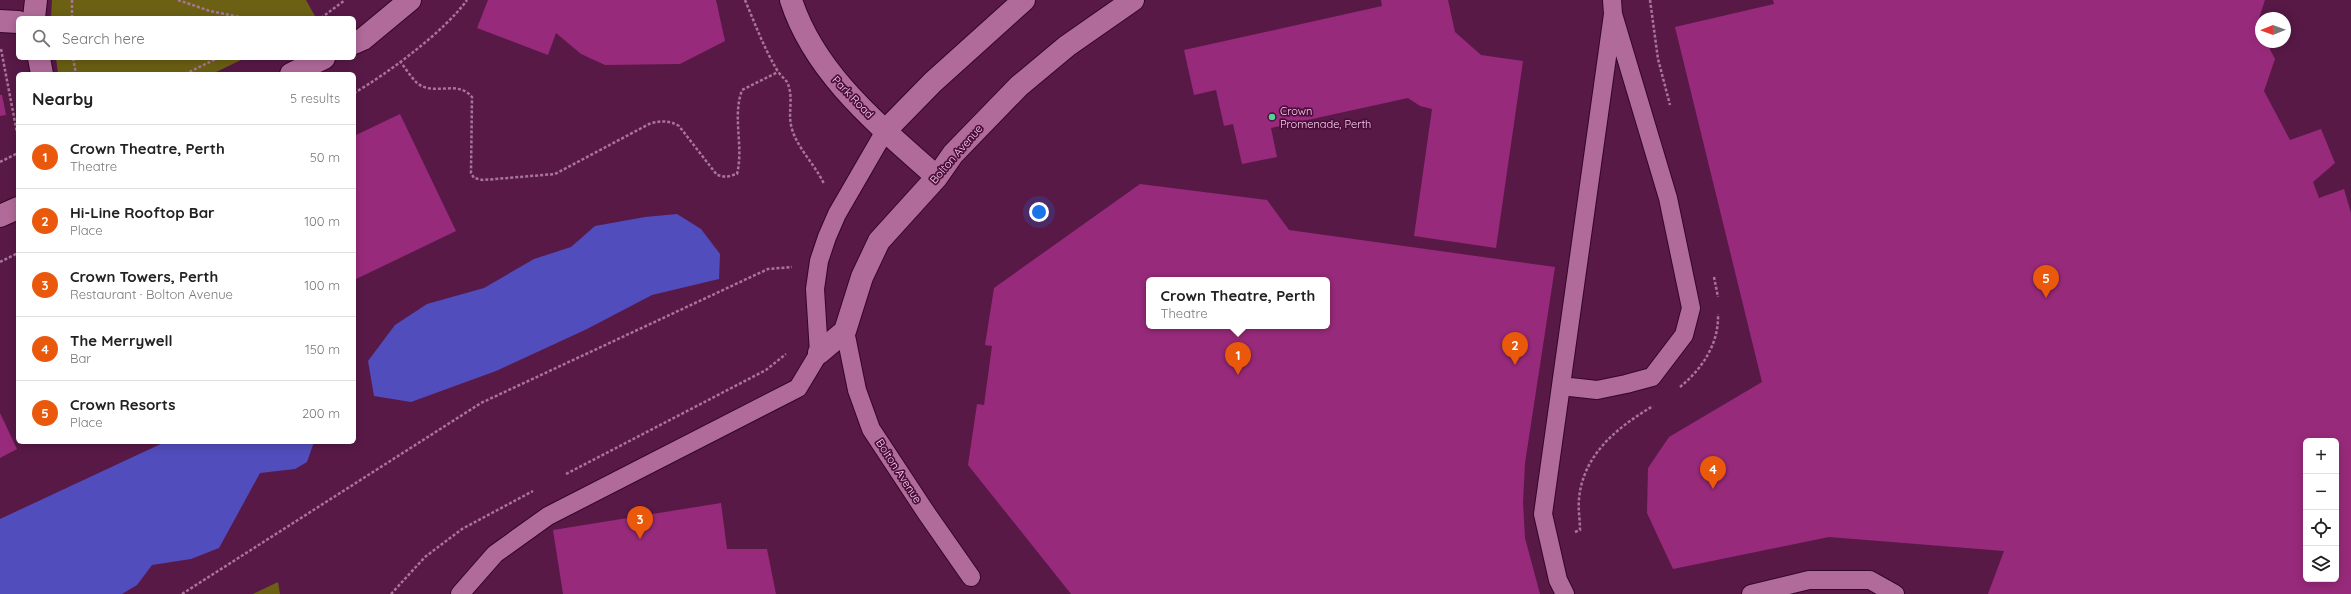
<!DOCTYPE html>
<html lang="en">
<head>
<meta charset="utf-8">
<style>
	body { margin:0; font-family:Quicksand,sans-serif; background:#f2f2f2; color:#222 }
	.controls { position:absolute; right:12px; bottom:12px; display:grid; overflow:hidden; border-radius:6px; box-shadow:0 2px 10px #0003 }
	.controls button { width:36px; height:36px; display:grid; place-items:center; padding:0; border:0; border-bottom:1px solid #e0e0e0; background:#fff; color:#222; font:20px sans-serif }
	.compass { position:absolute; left:2255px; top:12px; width:36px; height:36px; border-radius:50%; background:#fff; box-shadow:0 2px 10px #0003; rotate:269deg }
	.you { position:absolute; left:1039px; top:212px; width:14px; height:14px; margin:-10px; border:3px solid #fff; border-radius:50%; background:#1a73e8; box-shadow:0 0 0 6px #1a73e833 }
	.badge { display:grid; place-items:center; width:26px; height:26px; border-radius:50%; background:#ea580c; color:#fff; font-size:13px; font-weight:700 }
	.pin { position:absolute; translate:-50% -33px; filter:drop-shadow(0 1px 2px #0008) }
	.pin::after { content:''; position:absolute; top:21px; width:14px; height:12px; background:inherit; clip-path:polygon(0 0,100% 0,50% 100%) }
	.popup { position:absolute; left:1146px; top:277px; width:184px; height:52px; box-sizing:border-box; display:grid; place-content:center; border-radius:6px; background:#fff; filter:drop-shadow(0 1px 3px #0005); font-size:13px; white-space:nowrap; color:#767676 }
	.popup b { font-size:15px; color:#222 }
	.popup::after { content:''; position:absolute; left:50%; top:100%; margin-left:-8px; border:8px solid transparent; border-top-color:#fff }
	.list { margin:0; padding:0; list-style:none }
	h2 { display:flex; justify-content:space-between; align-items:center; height:52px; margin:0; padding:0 16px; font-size:17px }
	h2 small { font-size:13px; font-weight:400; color:#767676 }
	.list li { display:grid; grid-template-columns:26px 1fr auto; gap:12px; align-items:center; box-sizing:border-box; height:64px; padding:0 16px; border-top:1px solid #e0e0e0 }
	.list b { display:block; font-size:15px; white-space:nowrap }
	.list p { margin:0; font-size:13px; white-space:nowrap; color:#767676 }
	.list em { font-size:13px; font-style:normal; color:#767676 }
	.icon { flex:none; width:22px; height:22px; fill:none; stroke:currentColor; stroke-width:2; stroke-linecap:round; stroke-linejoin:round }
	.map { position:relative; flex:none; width:2351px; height:594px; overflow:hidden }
	.search { position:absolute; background:#fff; box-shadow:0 2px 10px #0003; left:16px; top:16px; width:340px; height:44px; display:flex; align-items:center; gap:10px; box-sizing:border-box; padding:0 14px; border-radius:6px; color:#767676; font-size:15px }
	.panel { position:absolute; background:#fff; box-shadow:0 2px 10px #0003; left:16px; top:72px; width:340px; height:372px; border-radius:6px }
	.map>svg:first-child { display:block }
</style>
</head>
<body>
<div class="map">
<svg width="2351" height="594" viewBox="0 0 2351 594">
	<rect width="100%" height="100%" fill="#581947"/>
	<path fill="#6b6014" d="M52,0H306L316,18H51Z
		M56,58H245L212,74H58Z
		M278,582L280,594H253Z"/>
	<path fill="#524dbc" d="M677,214L701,229L720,254L719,279L652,295L587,329L496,371L411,402L374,396L368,361L395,325L427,304L484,288L534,259L571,247L595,226L645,217Z
		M165,442H314L307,462L295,469L260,473L219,548L191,559L152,565L137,585L122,594H0V519Z"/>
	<path fill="#982a7b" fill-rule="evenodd" d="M488,0H716L725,41L680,64L605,65L581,54L556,33L548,55L477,28Z
		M1381,0H1448L1455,32L1481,55L1523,61L1496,248L1414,236L1432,109L1420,106L1408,98L1271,128L1277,157L1242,164L1233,124L1224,126L1216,90L1194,95L1184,50L1382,6Z
		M1773,0H2265L2257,24L2261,32V42H2266L2275,59L2264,91L2290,140L2321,129L2335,163L2313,182L2319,198L2344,189L2351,213V594H1988L2004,551L1829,537L1673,569L1647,513L1648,468L1669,437L1762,382L1675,27L1774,4ZM2306,441H2336V579H2306Z
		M0,95H2L6,115L0,116Z
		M400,114L456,231L354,280V136Z
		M1140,184L1267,200L1289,230L1555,267L1525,463L1523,502L1525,538L1540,594H1071L968,465L977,404L984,405L992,346L985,345L994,288ZM1149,280H1327V326H1149Z
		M0,413L17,449L0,458Z
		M721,503L727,549H767L776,594H563L553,530Z"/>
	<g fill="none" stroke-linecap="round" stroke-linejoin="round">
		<defs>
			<path id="service" d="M845,331L857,390L871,429L925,511L971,577
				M1561,386L1597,390L1626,384L1652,377L1684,335L1691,308L1668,198L1613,14L1612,0
				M460,594L495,554L548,516L798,388L819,353L815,289L819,261L827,237L837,214L885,131
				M1565,594L1558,580L1543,514L1613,14
				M1751,594L1809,580H1870L1895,594"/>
			<path id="minor" d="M791,0C815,75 881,127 937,177
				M34,18L36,0
				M0,21L18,22
				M354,43L363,39L410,0
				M39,58L42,74
				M291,74L324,58
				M885,131L933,82L1024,0
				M0,216L18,208
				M819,353L845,331L862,277L879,241L937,177L953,154L1019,86L1067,46L1133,0"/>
		</defs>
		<use href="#service" stroke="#35062a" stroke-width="20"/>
		<use href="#minor" stroke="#35062a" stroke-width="24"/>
		<path stroke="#a87598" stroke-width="2.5" stroke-dasharray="3 2" stroke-linecap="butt" d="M178,0L210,11L245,18
			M745,0C755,24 764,48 777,70C780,75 784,78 787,82C794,96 788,111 791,125C795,146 815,164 824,184
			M1650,0L1658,59L1670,105
			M72,18V0
			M321,18L345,0
			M1,49L18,138
			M73,58L76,74
			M400,61C405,68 411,77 417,83C434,97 457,79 472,97L471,173L474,178L483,180L555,174L651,123C662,121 669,120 679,126L717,175L726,177L737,174C744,146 732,118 742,90L778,72
			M185,74L218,58
			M354,93C387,74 445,31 467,0
			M0,162L18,153
			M0,262L18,253
			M1714,277L1718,297
			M1680,387C1702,369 1719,344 1718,314
			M566,474L766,370L786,354
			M1575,532L1580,530C1580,520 1578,509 1579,499C1583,454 1618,427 1653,406
			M182,594L481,403L768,269L792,267
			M391,594L425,557L462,529L533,491"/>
		<use href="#service" stroke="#b16b9a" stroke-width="18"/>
		<use href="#minor" stroke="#b16b9a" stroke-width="22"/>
	</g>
	<circle fill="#51d398" stroke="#4c0d3c" stroke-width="1.5" cx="1272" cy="117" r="4"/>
	<g text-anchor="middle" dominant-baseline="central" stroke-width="3.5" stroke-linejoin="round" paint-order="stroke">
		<g font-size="11" fill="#fad3ec" stroke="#4c0d3c">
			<text transform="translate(853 97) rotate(46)">Park Road</text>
			<text transform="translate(956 154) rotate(-49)">Bolton Avenue</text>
			<text transform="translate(899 471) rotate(57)">Bolton Avenue</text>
		</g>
		<g font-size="11" fill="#fad3ec" stroke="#4c0d3c" text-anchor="start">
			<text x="1280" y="111">Crown<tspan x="1280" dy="13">Promenade, Perth</tspan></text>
		</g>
	</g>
</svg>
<div class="controls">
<button>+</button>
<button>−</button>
<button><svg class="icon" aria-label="locate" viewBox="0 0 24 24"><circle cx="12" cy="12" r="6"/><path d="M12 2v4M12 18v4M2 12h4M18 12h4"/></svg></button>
<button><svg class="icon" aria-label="layers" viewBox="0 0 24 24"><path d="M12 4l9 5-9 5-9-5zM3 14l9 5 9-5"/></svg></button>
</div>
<svg class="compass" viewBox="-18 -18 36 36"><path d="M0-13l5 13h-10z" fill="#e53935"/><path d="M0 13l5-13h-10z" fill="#767676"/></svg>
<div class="you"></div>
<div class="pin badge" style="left:1238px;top:375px">1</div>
<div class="popup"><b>Crown Theatre, Perth</b>Theatre</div>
<div class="pin badge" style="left:1515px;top:365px">2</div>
<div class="pin badge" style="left:640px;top:539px">3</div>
<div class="pin badge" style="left:1713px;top:489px">4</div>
<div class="pin badge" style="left:2046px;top:298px">5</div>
<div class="search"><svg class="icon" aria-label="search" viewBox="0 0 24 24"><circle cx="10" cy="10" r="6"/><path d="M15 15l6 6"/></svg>Search here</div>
<section class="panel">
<h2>Nearby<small>5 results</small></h2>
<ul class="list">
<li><span class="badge">1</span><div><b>Crown Theatre, Perth</b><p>Theatre</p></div><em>50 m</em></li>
<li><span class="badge">2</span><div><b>Hi-Line Rooftop Bar</b><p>Place</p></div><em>100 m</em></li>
<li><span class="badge">3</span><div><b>Crown Towers, Perth</b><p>Restaurant · Bolton Avenue</p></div><em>100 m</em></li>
<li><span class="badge">4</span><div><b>The Merrywell</b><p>Bar</p></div><em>150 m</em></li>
<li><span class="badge">5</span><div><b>Crown Resorts</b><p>Place</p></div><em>200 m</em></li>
</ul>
</section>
</div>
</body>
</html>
